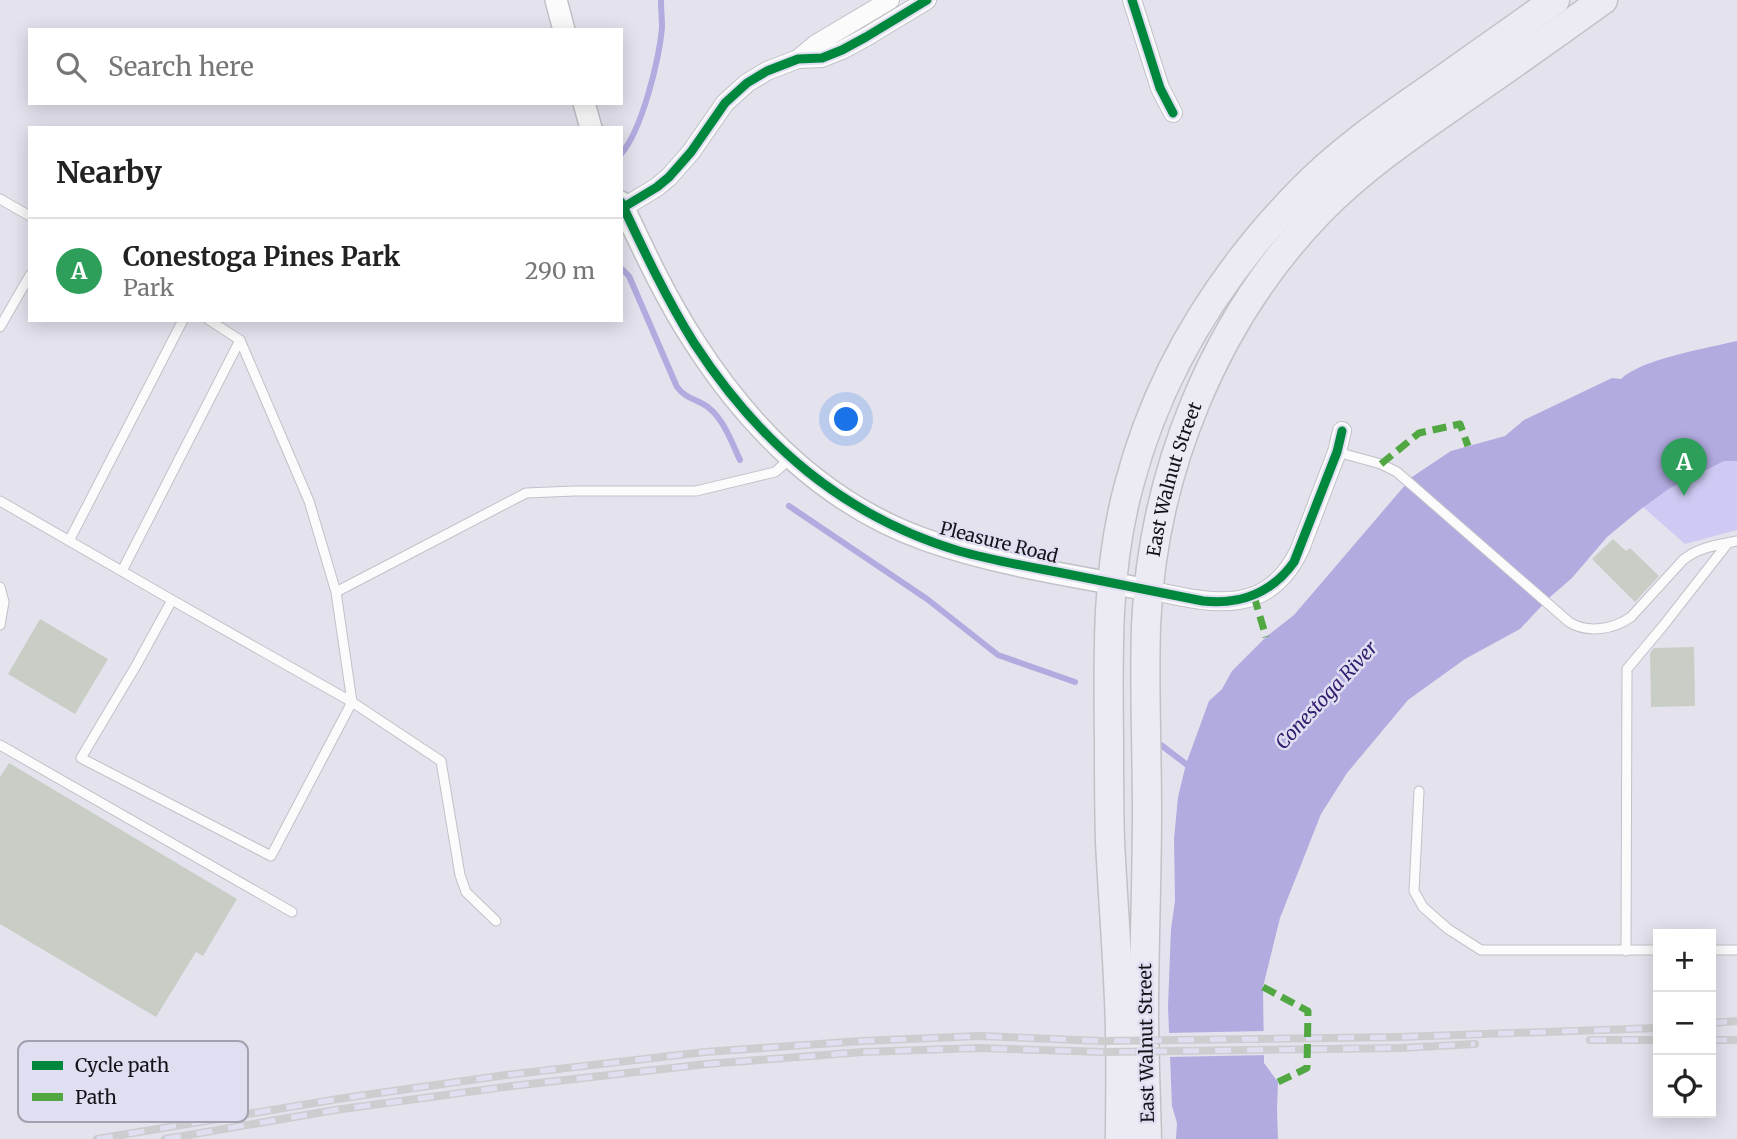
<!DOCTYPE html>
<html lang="en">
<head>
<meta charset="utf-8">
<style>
	body { margin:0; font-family:Merriweather,serif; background:#f6f6f6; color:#222 }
	.controls { position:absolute; right:21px; bottom:21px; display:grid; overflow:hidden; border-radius:0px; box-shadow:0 4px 18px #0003 }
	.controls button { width:63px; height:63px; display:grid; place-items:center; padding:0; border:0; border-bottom:2px solid #e0e0e0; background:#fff; color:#222; font:35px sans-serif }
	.you { position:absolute; left:847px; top:420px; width:24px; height:24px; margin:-18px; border:5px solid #fff; border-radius:50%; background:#1a73e8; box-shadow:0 0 0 10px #1a73e833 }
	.badge { display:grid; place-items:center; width:46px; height:46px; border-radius:50%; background:#0b8043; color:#fff; font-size:23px; font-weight:700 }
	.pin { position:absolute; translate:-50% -58px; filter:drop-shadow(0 2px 4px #0008) }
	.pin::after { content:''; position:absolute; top:37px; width:24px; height:21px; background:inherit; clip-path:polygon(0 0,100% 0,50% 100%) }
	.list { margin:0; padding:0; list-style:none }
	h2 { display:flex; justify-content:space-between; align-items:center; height:91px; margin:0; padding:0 28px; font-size:30px }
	h2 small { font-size:23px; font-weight:400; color:#767676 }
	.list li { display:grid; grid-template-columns:46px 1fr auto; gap:21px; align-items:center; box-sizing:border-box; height:105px; padding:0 28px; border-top:2px solid #e0e0e0 }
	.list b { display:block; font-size:26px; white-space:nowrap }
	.list p { margin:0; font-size:23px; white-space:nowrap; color:#767676 }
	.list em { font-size:23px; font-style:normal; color:#767676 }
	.icon { flex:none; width:38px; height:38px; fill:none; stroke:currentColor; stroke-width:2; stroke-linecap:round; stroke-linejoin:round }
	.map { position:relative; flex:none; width:1737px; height:1139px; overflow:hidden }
	.search { position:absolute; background:#fff; box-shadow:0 4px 18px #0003; left:28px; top:28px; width:595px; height:77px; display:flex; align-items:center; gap:18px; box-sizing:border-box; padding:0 24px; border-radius:0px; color:#767676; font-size:26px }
	.panel { position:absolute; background:#fff; box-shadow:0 4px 18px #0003; left:28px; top:126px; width:595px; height:196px; border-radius:0px }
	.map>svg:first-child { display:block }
</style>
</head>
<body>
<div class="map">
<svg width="1737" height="1139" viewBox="0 0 1737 1139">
	<rect width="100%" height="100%" fill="#e4e2ed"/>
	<path fill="#cfcaf4" d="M1737,405V530L1685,544L1592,462Z"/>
	<path fill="#b1abe0" d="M1737,341V461H1724L1670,488L1641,509L1607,537L1572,578L1550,597L1520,629L1465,659L1408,700L1347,773L1321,814L1280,918L1263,987L1264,1063L1278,1082L1277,1110L1278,1139H1176L1177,1123L1172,1106L1168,1006L1171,929L1175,901L1174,839L1178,797L1186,764L1209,701L1222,689L1232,671L1266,637L1294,615L1412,477L1451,451L1505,436L1524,420L1612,378L1621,379C1641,359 1708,348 1737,341Z"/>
	<path fill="#e4e2ed" d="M1267,1031L1268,1055L1167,1057L1165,1033Z"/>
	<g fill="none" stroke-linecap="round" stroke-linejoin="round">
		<path stroke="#b1abe0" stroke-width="6" d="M621,154C642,130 659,60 662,28C662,19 661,9 661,0
			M621,268L629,276L677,387C687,400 698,399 709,408C724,420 732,443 740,460
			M789,506L927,599L998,655L1075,682
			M1161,745L1190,767"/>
	</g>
	<path fill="#c8cec5" d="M1613,539L1626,551L1630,548L1659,576L1635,602L1592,559Z
		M40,619L108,659L75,714L8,674Z
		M1694,647L1695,706L1651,707L1650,653L1654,648Z
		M9,763L237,899L203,956L196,952L156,1017L0,924V777Z"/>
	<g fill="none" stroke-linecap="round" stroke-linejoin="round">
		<defs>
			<path id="service" d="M0,199L30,216
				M0,327L30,275
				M1337,452L1381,464L1397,472L1569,622C1588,634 1614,629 1631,617L1683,560C1698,547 1718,545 1737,541
				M0,501L172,600L137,664L81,758L271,856L352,702L336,592L309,501L240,340L209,320
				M69,541L183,320
				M122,571L240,340
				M0,587L4,602L0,625
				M336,592L526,493L575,491H696L775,472L791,458
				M172,600L352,702L441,761L460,875L466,892L496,921
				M0,745L292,912
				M1419,791L1414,891L1423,907L1448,929L1481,950H1658
				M1711,950H1737
				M1626,951L1627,669L1663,626L1728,543"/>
			<path id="minor" d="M1132,0L1160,88L1173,113
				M798,59L816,44L890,0
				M624,207L657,187L669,177L691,152L725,103L747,83L767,71L798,59L822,58L842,50L866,37L927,0
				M1149,590C1210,603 1267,619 1300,549L1337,452L1342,431"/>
			<path id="tertiary" d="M556,0L564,30
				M584,103L591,128
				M621,202C643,249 666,299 695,343C751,430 827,505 926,540C997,565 1074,576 1149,590"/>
			<g id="primary">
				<path d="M1120,1139C1120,1104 1121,1068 1120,1033C1119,969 1113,905 1110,841C1109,808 1109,775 1109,741C1108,655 1106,569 1129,485C1159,371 1219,275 1301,191C1338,153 1382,122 1425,92C1469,61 1512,31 1555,0"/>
				<path id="s1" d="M1147,1139C1146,1097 1144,1055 1144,1012C1144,946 1147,879 1147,812C1147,750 1144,688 1146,626C1152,474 1214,320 1320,211C1359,171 1405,139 1451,107C1502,72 1553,36 1603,0"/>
			</g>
		</defs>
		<use href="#service" stroke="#c1c1c9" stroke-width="11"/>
		<use href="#minor" stroke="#c1c1c9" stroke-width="20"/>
		<use href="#tertiary" stroke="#c1c1c9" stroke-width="24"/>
		<use href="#primary" stroke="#c2c1c6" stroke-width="31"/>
		<use href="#service" stroke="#fbfbfc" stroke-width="9"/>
		<use href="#minor" stroke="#fbfbfc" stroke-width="18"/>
		<use href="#tertiary" stroke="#fbfbfc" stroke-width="21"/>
		<use href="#primary" stroke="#ecebf3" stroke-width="28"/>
		<defs>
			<path id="rail" d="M1711,1023L1737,1021
				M1590,1040H1658
				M1711,1040H1737
				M97,1139L344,1098L506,1075L705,1052L862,1041L980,1036L1103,1041L1400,1037L1658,1028
				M165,1139L335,1110L512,1086L707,1064L863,1052L979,1048L1103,1052L1400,1048L1475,1044"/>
		</defs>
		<use href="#rail" stroke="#cdcdcf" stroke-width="8"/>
		<use href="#rail" stroke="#e0def1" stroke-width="5" stroke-dasharray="16" stroke-linecap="butt"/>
		<path stroke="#51a842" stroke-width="7" stroke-dasharray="14 7" stroke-linecap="butt" d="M1381,464L1419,433L1460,424L1468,446
			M1254,596L1266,637
			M1263,987L1308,1011L1307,1068L1278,1082"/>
		<defs>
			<path id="cycleway" d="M1132,0L1160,88L1173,113
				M621,202C643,249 666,298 694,343C759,443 843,516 959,551C991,560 1024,566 1057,572C1106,582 1154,591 1203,601C1240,605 1272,593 1294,562L1337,452L1342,431
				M624,207L657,187L669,177L691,152L725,103L747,83L767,71L798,59L822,58L842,50L866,37L927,0"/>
		</defs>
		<use href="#cycleway" stroke="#e0def1" stroke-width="13"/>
		<use href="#cycleway" stroke="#00873e" stroke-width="9"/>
	</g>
	<g text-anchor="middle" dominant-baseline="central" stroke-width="5" stroke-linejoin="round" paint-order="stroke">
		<g font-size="18" fill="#131219" stroke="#e0def1">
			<text stroke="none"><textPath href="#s1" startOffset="663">East Walnut Street</textPath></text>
			<text transform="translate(999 542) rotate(14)">Pleasure Road</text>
			<text transform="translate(1146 1043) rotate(-91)">East Walnut Street</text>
		</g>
		<g font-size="19" font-style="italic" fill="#321c6e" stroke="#e0def1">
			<text transform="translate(1326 695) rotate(-47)">Conestoga River</text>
		</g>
	</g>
	<rect x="18" y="1041" width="230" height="81" rx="10" fill="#e0def1" stroke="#a2a1b0" stroke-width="2"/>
	<rect x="32" y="1061" width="31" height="9" fill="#00873e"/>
	<rect x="32" y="1093" width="31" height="8" fill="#51a842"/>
	<g font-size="19" fill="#131219">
		<text x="75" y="1072">Cycle path</text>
		<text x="75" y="1104">Path</text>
	</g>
</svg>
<div class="controls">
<button>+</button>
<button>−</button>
<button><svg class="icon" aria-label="locate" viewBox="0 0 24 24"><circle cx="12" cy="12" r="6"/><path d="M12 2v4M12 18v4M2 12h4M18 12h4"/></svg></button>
</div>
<div class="you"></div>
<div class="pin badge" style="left:1684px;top:496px;background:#2e9e5b">A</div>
<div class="search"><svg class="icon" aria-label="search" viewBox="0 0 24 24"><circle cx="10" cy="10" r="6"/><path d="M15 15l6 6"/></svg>Search here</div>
<section class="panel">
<h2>Nearby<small></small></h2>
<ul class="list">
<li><span class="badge" style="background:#2e9e5b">A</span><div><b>Conestoga Pines Park</b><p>Park</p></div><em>290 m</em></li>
</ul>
</section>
</div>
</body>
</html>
